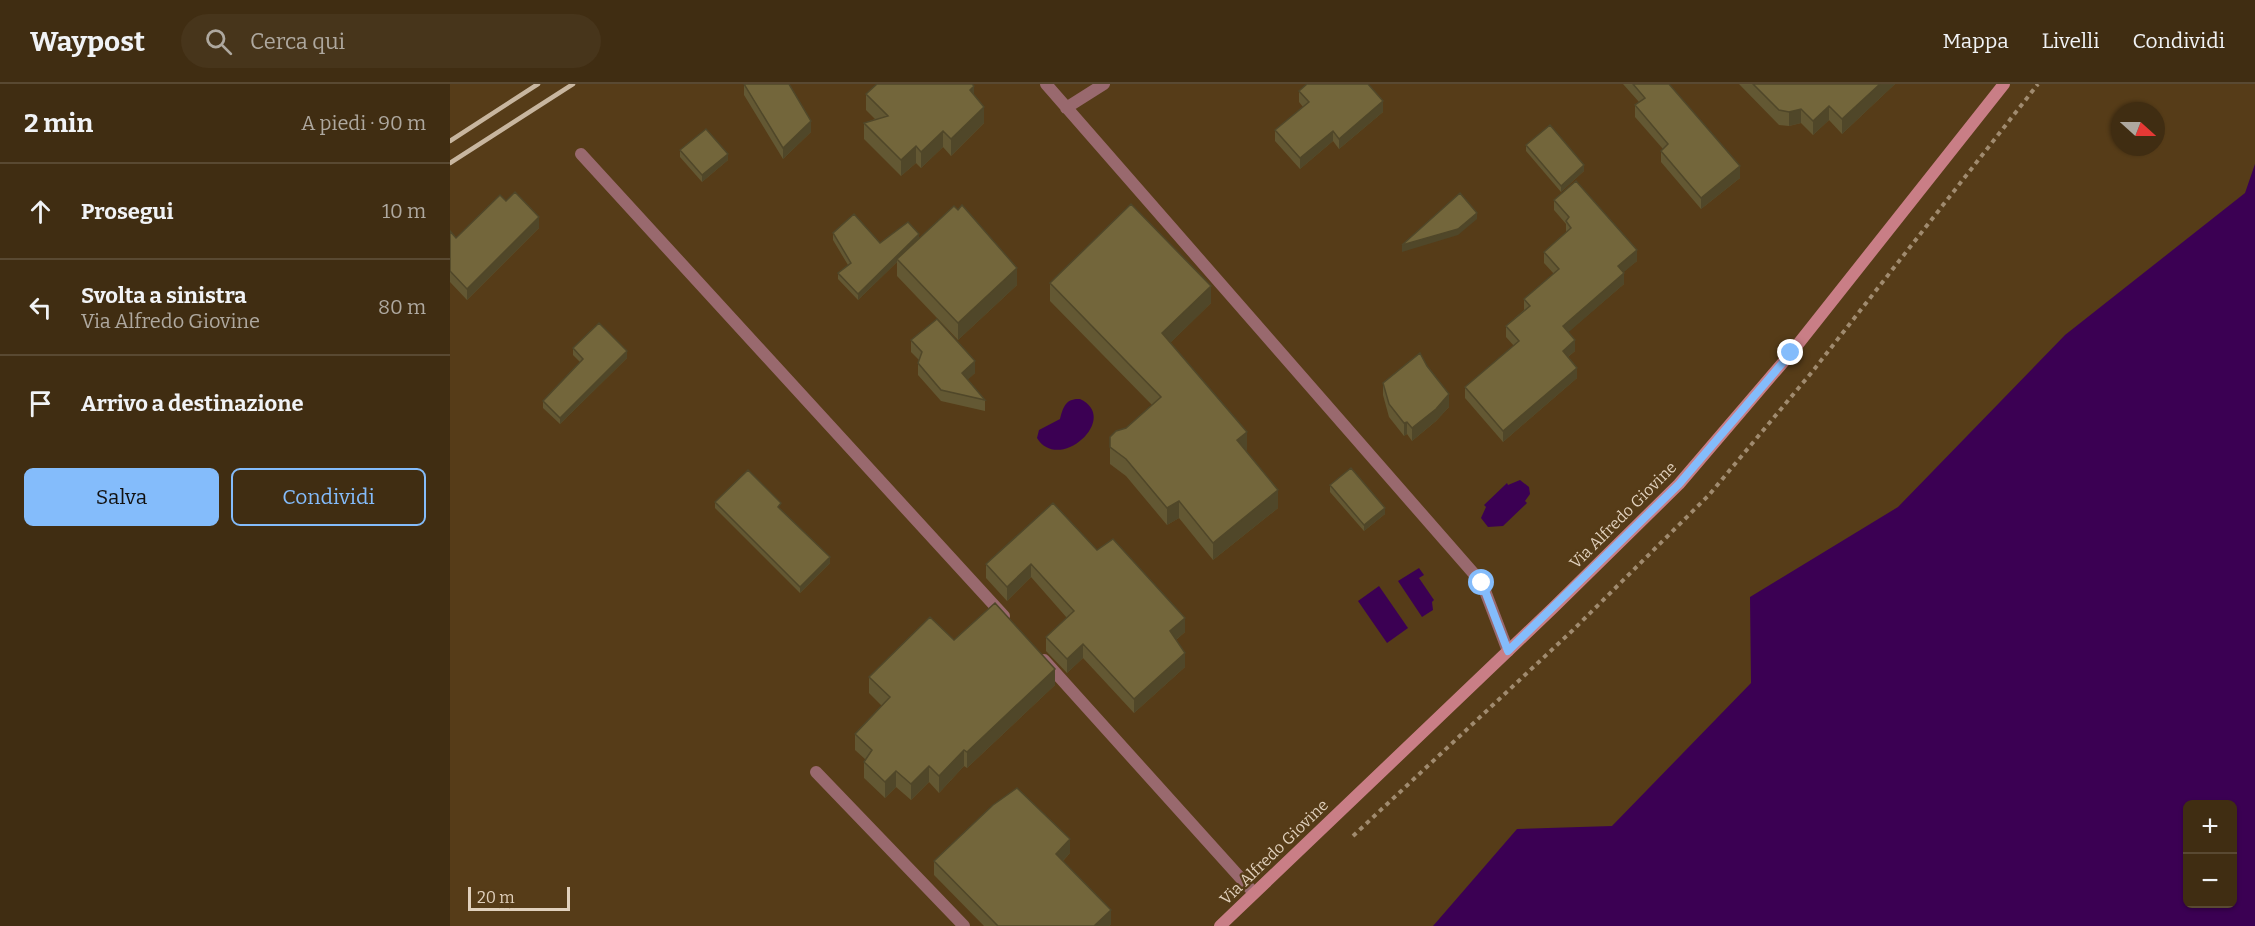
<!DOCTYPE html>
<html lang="it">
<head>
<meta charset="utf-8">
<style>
	body { margin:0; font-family:Bitter,serif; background:#47351b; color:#f1f3f6 }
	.controls { position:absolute; right:18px; bottom:18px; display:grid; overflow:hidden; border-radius:9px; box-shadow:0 2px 4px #0004 }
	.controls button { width:54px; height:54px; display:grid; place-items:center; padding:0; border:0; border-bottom:2px solid #594932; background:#402d12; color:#f1f3f6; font:30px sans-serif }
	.compass { position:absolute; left:1661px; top:18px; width:54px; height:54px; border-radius:50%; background:#402d12; box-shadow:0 2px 4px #0004; rotate:111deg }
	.scale { position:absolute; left:18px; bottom:15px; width:102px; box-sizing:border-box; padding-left:6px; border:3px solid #e1d1bd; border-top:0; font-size:16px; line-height:21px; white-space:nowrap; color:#e1d1bd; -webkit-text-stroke:4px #563c18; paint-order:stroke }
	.stop { position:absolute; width:18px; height:18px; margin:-14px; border:4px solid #84bcfb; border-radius:50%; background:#fff }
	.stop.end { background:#84bcfb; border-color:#fff; box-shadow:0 2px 6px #0008 }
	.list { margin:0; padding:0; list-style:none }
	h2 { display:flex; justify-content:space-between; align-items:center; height:78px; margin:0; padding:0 24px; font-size:26px }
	h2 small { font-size:20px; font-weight:400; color:#aea89f }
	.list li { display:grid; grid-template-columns:39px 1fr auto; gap:18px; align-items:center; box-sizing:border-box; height:96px; padding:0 24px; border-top:2px solid #594932 }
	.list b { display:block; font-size:22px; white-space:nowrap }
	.list p { margin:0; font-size:20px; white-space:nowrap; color:#aea89f }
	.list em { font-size:20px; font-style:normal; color:#aea89f }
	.actions { display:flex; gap:12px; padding:18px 24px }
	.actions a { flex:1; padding:14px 0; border:2px solid #84bcfb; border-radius:9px; text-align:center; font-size:21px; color:#84bcfb }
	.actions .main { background:#84bcfb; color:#111 }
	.icon { flex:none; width:33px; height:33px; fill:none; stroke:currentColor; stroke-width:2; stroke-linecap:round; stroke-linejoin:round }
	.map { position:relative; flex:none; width:1805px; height:842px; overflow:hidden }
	header { display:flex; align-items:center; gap:36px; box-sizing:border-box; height:84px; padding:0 30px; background:#402d12; border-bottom:2px solid #594932 }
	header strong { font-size:28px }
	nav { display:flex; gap:33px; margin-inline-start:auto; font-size:21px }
	.search { width:420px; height:54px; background:#47351b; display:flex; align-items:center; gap:15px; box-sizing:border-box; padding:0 21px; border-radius:33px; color:#aea89f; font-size:22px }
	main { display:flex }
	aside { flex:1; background:#402d12 }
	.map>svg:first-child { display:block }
</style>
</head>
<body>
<header>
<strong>Waypost</strong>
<div class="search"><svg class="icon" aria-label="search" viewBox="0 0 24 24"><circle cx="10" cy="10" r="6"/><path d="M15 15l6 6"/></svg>Cerca qui</div>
<nav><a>Mappa</a><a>Livelli</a><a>Condividi</a></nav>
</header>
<main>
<aside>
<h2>2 min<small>A piedi · 90 m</small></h2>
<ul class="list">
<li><svg class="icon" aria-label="ahead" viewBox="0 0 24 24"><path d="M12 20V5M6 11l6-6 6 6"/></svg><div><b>Prosegui</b></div><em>10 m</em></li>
<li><svg class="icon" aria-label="left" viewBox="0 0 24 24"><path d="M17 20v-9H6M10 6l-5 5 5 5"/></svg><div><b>Svolta a sinistra</b><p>Via Alfredo Giovine</p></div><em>80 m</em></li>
<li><svg class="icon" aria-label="arrive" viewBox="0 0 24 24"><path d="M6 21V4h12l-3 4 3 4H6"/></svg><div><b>Arrivo a destinazione</b></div></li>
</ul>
<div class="actions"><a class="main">Salva</a><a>Condividi</a></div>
</aside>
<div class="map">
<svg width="1805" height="842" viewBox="0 0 1805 842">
	<rect width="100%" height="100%" fill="#563c18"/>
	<path fill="#3b0053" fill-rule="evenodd" d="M1805,80V842H983L1067,745L1162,742L1301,599L1300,513L1448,423L1615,251L1795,109ZM1782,720V820H1738V720Z
		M630,315C671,334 609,390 587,354L589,346L610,335C613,323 616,314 630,315Z
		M1070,396L1079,403L1080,410L1075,417L1077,419L1053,442L1038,443L1031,434L1036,423L1034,421L1057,399L1058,401Z
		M969,484L974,491L969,494L984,516L982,518L983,526L972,533L948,497Z
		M929,502L958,544L937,559L908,517Z"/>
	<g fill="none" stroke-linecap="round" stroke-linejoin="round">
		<path stroke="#a08b6f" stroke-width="4" stroke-dasharray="4.5 4.5" stroke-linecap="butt" d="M903,752L1123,546L1259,411L1362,288L1588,0"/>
		<path stroke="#99696e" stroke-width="12" d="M596,0L1032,499L1058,567
			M616,24L654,0
			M131,70L554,532
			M594,576L804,809
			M366,688L514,842"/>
		<path stroke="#c97e86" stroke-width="12" d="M770,842L1103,524L1229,400L1341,269L1554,0"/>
		<path stroke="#c8b69f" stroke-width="4.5" d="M0,57L88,0
			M0,79L123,0"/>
	</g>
	<path fill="#635833" d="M294,0L361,48L333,75L294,11Z
		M1173,0H1219L1290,94L1251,125L1211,78V67L1213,65L1185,33V21L1189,18Z
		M1289,0H1445L1392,50L1379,36L1363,51L1351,39L1339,42L1329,41Z
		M849,7L933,28L889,65L883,57L850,85L825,57V46L853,23L849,18Z
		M416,10L524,12L534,39L501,72L493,63L471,84L466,79L451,92L414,55V39L425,35L416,26Z
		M1076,61L1134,87L1111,108L1076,67Z
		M230,66L278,76L252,98L230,73Z
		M1104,116L1187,177L1173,188L1174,200L1118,248L1125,267L1118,273L1127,294L1053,358L1015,314V303L1064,262L1056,253V242L1074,226V215L1104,190L1094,179V168L1116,148V140L1104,126Z
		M56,117L89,144L17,216L0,198V147L6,154Z
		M383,149L430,159L469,155L567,201L508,256L447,192V178L408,216L388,195V189L398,181L383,156Z
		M600,199L761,219L720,259L797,366H796L828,424L763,476L729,434L717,441L676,392L660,380V353L676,344L702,321L600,217Z
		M461,256L525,289L517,296L535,316V327L491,317L468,291V279L469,276L461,268Z
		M123,264L177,274L110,340L93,324V317L130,278L123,271Z
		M933,299L999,323L986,337L962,357L957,350L954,352L939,333L933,311Z
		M880,401L935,430L914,447L880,408Z
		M265,418L331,426L380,479L350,509L265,424Z
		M647,466L735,548L726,556L735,583L684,629L633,574L617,589L596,567V553L617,534L581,493L557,517L536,494V480Z
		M504,556L605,601L517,684L514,682L489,709L479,698L461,716L446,703L435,714L414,694V678L416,676L405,666V650L432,622L419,609V593Z
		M620,769L613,777L661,840L659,842H534L484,791V777Z"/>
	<path fill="#504729" d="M1430,0H1445L1392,50V35Z
		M524,2V18L520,6Z
		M933,17V28L889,65V55Z
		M1379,22V36L1363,51V37Z
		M534,23V39L501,72V55Z
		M1351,25V39L1339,42V28Z
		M361,37V48L333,75V64Z
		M493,47V63L471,84V68Z
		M883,47V57L850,85V74Z
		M466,62V79L451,92V76Z
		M278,70V76L252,98V91Z
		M1134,81V87L1111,108V102Z
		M1290,82V94L1251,125V114Z
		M1027,129V135L1008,151L952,168V161Z
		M89,133V144L17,216V205Z
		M469,150V157L447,175V178L408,216V210Z
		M1187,166V177L1168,193V182Z
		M567,184V201L508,256V239Z
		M1174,189V200L1113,253V242Z
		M761,202V219L712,267V249Z
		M1125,256V267L1113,277V267Z
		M177,267V274L110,340V334Z
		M525,277V289L512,301V289Z
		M1127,284V294L1053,358V347Z
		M999,310V323L986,337L962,357V344Z
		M957,338V350L954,352V339Z
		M797,348V366L787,373V356Z
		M828,406V424L763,476V459Z
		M729,417V434L717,441V424Z
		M935,424V430L914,447V441Z
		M380,473V479L350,509V503Z
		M581,480V493L557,517V503Z
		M735,534V548L720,561V547Z
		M633,560V574L617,589V575Z
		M735,569V583L684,629V615Z
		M605,585V601L517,684V668Z
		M514,666V682L489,709V692Z
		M479,682V698L461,716V700Z
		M446,687V703L435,714V698Z
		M620,755V769L606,784V770Z
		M661,826V840L659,842H644Z"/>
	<path fill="#73663b" stroke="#504729" stroke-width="1.5" d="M294,0H339L361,37L333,64Z
		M427,0H522L524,2L520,6L534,23L501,55L493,47L471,68L466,62L451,76L414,39L438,32L416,10Z
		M857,0H918L933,17L889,55L883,47L850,74L825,46L859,18L849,7Z
		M1183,0H1219L1290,82L1251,114L1211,67L1218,60L1185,21L1195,14Z
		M1303,0H1430L1392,35L1379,22L1363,37L1351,25L1339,28L1329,26Z
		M1100,41L1134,81L1111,102L1076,61Z
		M256,45L278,70L252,91L230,66Z
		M1126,97L1187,166L1168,182L1174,189L1113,242L1125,256L1113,267L1127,284L1053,347L1015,303L1069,257L1056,242L1080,222L1074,215L1109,185L1094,168L1121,144L1116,137L1119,133L1104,116Z
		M65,108L89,133L17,205L0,187V147L6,154L50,111L56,117Z
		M1010,109L1027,129L1008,145L952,161Z
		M681,120L761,202L712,249L797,348L787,356L828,406L763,459L729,417L717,424L676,375L660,363V353L666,347L676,344L711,313L600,199Z
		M512,121L567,184L508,239L447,175L504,122L508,126Z
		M404,130L430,159L458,138L469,150L408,210L388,189L401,179L383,149Z
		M487,235L525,277L512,289L535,316L491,306L468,279L472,268L461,256Z
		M149,239L177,267L110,334L93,317L133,275L123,264Z
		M970,269L977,282L999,310L986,325L962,344L957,338L954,339L939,320L933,299Z
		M901,384L935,424L914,441L880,401Z
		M298,386L331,419L328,423L380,473L350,503L265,418Z
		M603,419L647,466L663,455L735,534L720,547L735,569L684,615L633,560L617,575L596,553L624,527L581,480L557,503L536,480Z
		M545,519L605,585L517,668L514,666L489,692L479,682L461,700L446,687L435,698L414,678L422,666L405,650L440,613L419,593L480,533L504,556Z
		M567,704L620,755L606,770L661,826L644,842H548L484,777L543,721Z"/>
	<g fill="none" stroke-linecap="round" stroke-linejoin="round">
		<path stroke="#84bcfb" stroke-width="8" d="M1032,499L1058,567L1229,400L1341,269"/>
	</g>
	<g text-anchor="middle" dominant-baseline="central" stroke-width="4.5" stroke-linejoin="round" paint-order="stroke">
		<g font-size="16" fill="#e1d1bd" stroke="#563c18">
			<text transform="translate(1173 431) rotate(-45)">Via Alfredo Giovine</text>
			<text transform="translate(824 768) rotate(-44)">Via Alfredo Giovine</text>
		</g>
	</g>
</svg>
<div class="controls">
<button>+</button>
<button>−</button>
</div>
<svg class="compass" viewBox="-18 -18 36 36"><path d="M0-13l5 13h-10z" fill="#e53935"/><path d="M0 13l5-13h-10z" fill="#aea89f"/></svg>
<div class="scale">20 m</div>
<div class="stop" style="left:1032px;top:499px"></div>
<div class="stop end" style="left:1341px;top:269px"></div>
</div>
</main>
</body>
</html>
